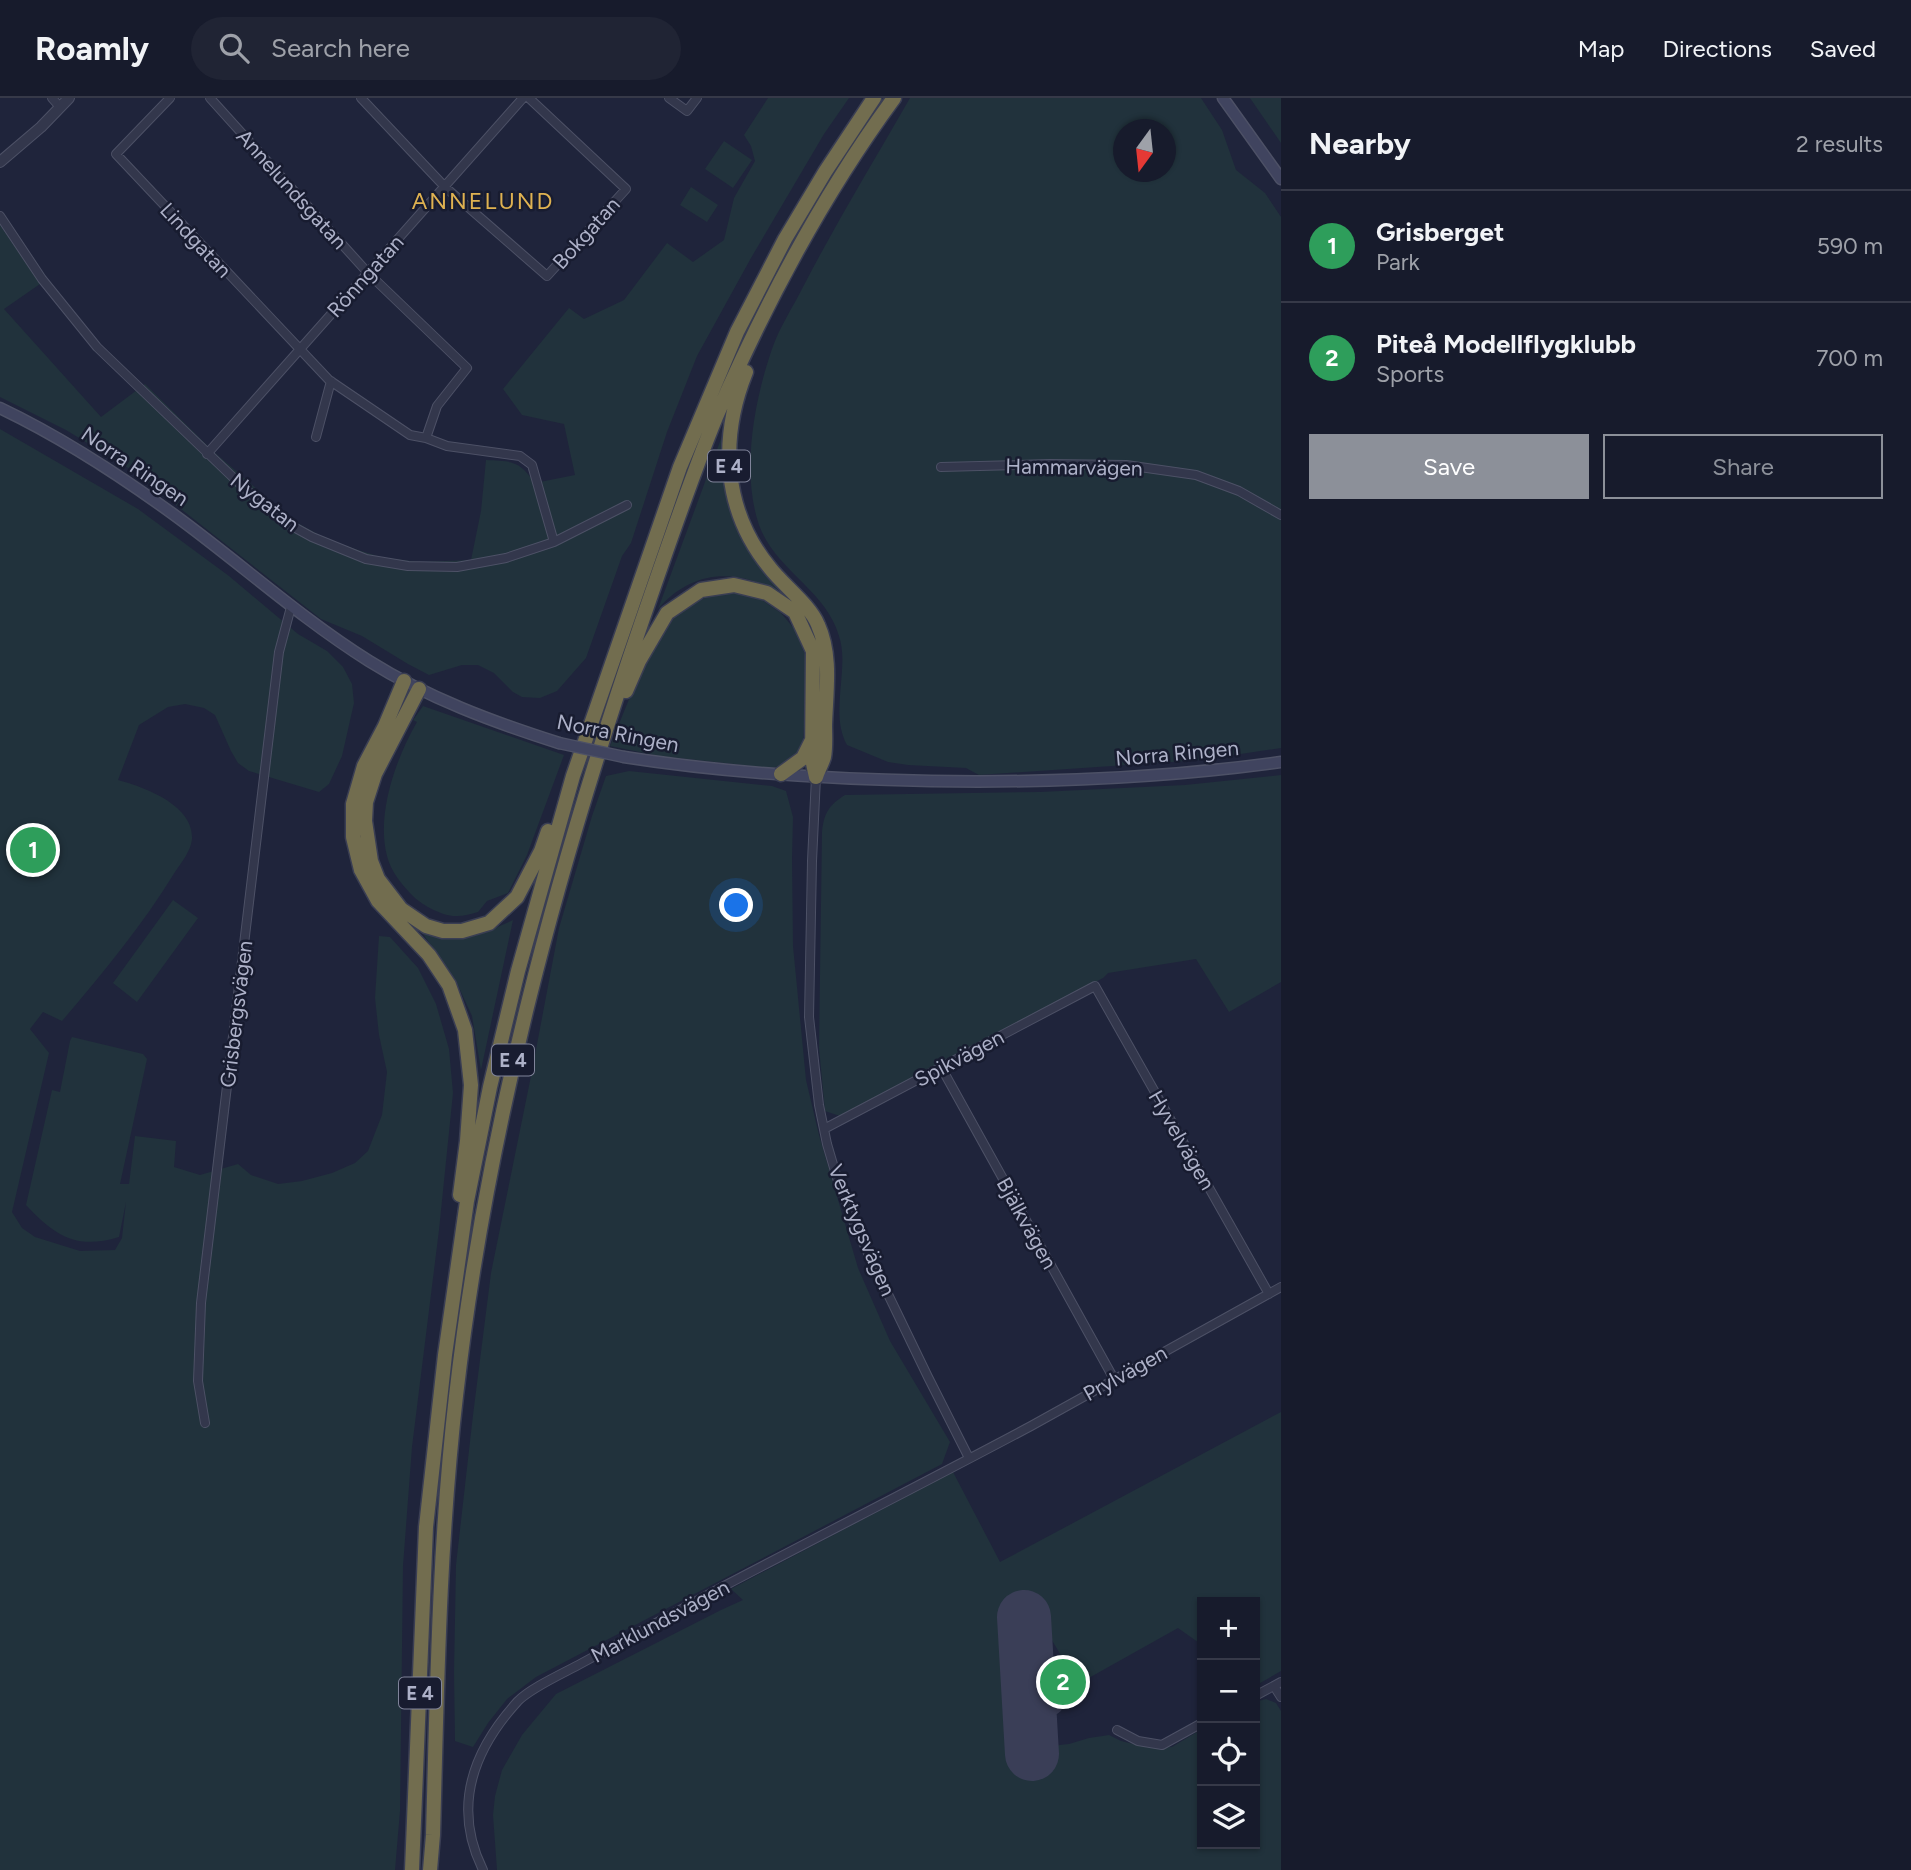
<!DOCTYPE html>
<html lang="en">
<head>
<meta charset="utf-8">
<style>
	body { margin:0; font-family:Figtree,sans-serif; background:#202434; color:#f1f3f6 }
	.controls { position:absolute; right:21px; bottom:21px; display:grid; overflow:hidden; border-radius:0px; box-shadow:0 2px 5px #0004 }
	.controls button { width:63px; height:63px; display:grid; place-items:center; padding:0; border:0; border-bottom:2px solid #363948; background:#171b2c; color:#f1f3f6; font:35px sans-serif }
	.compass { position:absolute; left:1113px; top:21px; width:63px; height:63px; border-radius:50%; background:#171b2c; box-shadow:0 2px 5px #0004; rotate:195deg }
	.you { position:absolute; left:737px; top:808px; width:24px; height:24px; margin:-18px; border:5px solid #fff; border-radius:50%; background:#1a73e8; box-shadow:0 0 0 10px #1a73e833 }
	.badge { display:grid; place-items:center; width:46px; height:46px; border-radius:50%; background:#8c9099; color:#fff; font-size:23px; font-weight:700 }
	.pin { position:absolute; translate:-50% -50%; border:4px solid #fff; box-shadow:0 2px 7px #0006 }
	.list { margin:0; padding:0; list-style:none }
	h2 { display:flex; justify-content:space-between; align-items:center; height:91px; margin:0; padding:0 28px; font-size:30px }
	h2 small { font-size:23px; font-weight:400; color:#9ea1a9 }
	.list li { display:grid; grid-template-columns:46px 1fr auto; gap:21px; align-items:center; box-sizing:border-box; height:112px; padding:0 28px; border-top:2px solid #363948 }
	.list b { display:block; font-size:26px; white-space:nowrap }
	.list p { margin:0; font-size:23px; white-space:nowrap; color:#9ea1a9 }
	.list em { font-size:23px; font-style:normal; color:#9ea1a9 }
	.actions { display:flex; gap:14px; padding:21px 28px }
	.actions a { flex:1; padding:16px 0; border:2px solid #8c9099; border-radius:0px; text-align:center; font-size:24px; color:#8c9099 }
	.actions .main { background:#8c9099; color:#fff }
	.icon { flex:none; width:38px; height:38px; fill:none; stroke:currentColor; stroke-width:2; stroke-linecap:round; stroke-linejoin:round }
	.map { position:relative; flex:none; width:1281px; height:1772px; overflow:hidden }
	header { display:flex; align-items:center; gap:42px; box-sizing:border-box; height:98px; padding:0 35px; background:#171b2c; border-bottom:2px solid #363948 }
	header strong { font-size:33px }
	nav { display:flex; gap:38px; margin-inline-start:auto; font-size:24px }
	.search { width:490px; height:63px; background:#202434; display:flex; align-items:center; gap:18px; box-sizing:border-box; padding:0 24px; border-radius:38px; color:#9ea1a9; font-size:26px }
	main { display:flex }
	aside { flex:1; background:#171b2c }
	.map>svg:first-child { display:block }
</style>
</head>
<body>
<header>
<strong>Roamly</strong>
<div class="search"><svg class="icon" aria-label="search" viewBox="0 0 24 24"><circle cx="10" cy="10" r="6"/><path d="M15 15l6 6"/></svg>Search here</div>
<nav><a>Map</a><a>Directions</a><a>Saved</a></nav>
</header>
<main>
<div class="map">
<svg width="1281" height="1772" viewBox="0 0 1281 1772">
	<rect width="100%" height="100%" fill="#1f243b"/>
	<path fill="#21323c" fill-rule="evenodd" d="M768,0H849L824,36L751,160L697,258L667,334L631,445L622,458L586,560L557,593L540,600L522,599L513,594L494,575L478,567H462L429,577L408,566L362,538L321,521L130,371L66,332L0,299V127L40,186L4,211L101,319L145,286L214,354L294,423L325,440L358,452L381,459L418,464L471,462L481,413L486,362C513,363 519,363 535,385L575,377L564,326L522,317L503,291L569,210L584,221L624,202L667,145L693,164L724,142L734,100L755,63L751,48L744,37Z
		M910,0H1201L1222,32L1236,72L1265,95L1281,119V650L1201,662L979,677L966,670L908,667L888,664L847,647C829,615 850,571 839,538C826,492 775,472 759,427C741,374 754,303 772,251C779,230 793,209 803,189C836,125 874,63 910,0ZM1124,32H1166V74H1124Z
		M1250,0H1281V45Z
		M724,43L752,62L733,90L705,71Z
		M691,89L718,107L707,124L680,107Z
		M725,330C724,341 721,353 722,363C724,415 751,458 782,497C739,469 692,471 658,511Z
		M0,331L138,411L229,478L298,536L327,553L343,569L352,586L354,605L342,658L329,686L319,694L249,673L238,665L231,653L215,617L204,610L185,606L168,609L139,627L118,682C144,689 194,707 192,741C191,753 181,765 175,774C142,828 102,876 62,923L43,914L30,931L49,955L12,1114L22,1130L35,1139L80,1153L115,1152L122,1140L126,1104L119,1139C76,1152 55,1138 26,1107L52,992L60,994L70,943L72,939L143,956L147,961L120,1086H129L135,1038L176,1043L174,1069L200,1077L238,1066L251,1077L278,1086L302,1083L332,1075L355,1065L368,1053L382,1017L387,974L379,937L375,900L379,838L390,839L418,870L436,906L449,951L453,995L439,1132L412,1349L403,1468L400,1713L395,1772H0Z
		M730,494L759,500L781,515L796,533L806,559V601L803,643L796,660L789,666L771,670L659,658L610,648L636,584L650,556L679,512L707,499Z
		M423,608L564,657L527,757L508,795L487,803L478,814C471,816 464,818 457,818C444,819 422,807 414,799C402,787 391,774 387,758C376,716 396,660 417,624L413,622Z
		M629,673L772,688L786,693L793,719L792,760L793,848L806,982L819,1037L858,1170L890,1243L950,1344L942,1366L536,1579L507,1601L488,1625L473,1649L455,1643L454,1574L456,1467L473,1317L491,1175L531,978L559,830L592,718L606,678Z
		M1281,677V884L1229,914L1196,861L1108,875L1103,880L843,1019L825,1013L819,950L822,734C824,715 829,707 845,697L1040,694L1185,687Z
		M173,802L198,820L137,904L113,885Z
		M513,822L481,972L472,918L455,881L423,836C458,844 481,837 513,822Z
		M1281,1314V1573L1255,1588V1504H1202V1547L1178,1530L1078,1586L1031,1507L1009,1521L1020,1662L1025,1664L1036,1661L1051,1648L1069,1646L1089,1640L1109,1637L1121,1643L1150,1650L1172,1649L1202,1631V1746H1255V1604L1266,1601L1276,1605L1281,1613V1772H497L493,1717L495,1698L502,1672L522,1637L556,1596L721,1512L743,1502L731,1491L953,1374L1000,1464Z"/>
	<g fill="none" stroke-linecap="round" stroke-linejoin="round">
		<path stroke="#3a3e57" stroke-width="21" d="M1051,1573L1053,1606
			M1028,1591H1052"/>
		<path stroke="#3a3e57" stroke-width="54" d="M1024,1519L1032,1656"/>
		<defs>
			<path id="minor" d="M52,0L60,9
				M170,0L116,56L329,282L410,337L426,340L447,348L520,358L532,367L554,444
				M210,0L368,175L467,270L437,308L426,340
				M361,0L445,89L547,178L626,91L529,0
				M669,0L687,13L697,0
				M0,118L42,181L97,249L242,388L281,422L312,439L366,461L408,468L457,469L506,460L554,444L627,407
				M316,339L331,283
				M207,356L523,0
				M941,369L1050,366L1126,367L1196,377L1239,393L1281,417
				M816,679L812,763L809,919L819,1007L827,1046L837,1080L855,1128L928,1279L969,1360
				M941,969L1114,1281
				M824,1031L1095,888L1269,1196
				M205,1325L198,1283L201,1205L279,554L291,509
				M1274,1588L1281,1599
				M1255,1598L1281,1584
				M1117,1632L1138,1643L1162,1647L1202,1625
				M483,1772C452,1709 473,1652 518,1603C532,1589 564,1575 582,1565C630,1539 678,1513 726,1487C827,1434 930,1382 1031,1328C1115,1282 1198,1235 1281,1189"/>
			<path id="tertiary" d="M0,64L41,29L69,0"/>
			<path id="secondary" d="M1223,0L1281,81
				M0,310C61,339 118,376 173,416C239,464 299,519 369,563C428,600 493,624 559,645
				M624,659C725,675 828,681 931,683C1048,685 1165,680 1281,664"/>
			<path id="motorway" d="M746,274C719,341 723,413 770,470C783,487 810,507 818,527C832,558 826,594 825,627C825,637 826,649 824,659C822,666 818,672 816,679
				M404,583L385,628L364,668L353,706V739L361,772L378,803L429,857L449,887L465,932L471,987L467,1043L460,1097
				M419,591L375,676L366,704L365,723L371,763L378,781L401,811L426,828L443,833H462L489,825L517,799L541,753L548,733
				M626,593L639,563L667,515L701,492L734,487L767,495L795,514L813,553L812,661L816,679
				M781,676L803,660L811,644
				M412,1772L426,1429L445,1257L467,1103L490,989L518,873L573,678L680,369L737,234L785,141L825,74L874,0
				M430,1772L433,1737C437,1591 439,1444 456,1298C486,1034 555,777 641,526C665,457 688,387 716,319C764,208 822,98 894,0"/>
		</defs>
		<use href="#minor" stroke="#4d5166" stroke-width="10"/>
		<use href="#tertiary" stroke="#4d5166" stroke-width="12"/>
		<use href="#secondary" stroke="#4d5166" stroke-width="13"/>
		<use href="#motorway" stroke="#3a3e53" stroke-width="17"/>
		<use href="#minor" stroke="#33374c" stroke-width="8"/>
		<use href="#tertiary" stroke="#33374c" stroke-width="10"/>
		<use href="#secondary" stroke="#40445f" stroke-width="10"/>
		<use href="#motorway" stroke="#726d4f" stroke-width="14"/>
		<defs>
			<path id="secondary-bridge" d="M559,645L624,659"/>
		</defs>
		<use href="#secondary-bridge" stroke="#4d5166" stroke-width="13" stroke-linecap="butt"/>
		<use href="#secondary-bridge" stroke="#40445f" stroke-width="10"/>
	</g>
	<g text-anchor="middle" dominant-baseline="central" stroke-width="5" stroke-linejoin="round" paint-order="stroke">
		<g fill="#181c30" stroke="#80849a" stroke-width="2">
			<rect x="708" y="352.5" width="42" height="31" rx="5"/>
			<rect x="492" y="946.5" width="42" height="31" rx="5"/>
			<rect x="399" y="1579.5" width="42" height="31" rx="5"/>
		</g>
		<g font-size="19" font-weight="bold" fill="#adb1c8">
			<text x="729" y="368">E 4</text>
			<text x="513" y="962">E 4</text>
			<text x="420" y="1595">E 4</text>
		</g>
		<g font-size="21" fill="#adb1c8" stroke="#181c30">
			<text transform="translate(292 91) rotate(48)">Annelundsgatan</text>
			<text transform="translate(586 135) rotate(-48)">Bokgatan</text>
			<text transform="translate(196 142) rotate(47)">Lindgatan</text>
			<text transform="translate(365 178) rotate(-48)">Rönngatan</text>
			<text transform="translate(135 368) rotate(34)">Norra Ringen</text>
			<text transform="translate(1074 369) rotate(1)">Hammarvägen</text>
			<text transform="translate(265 404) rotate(38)">Nygatan</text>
			<text transform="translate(618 635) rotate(11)">Norra Ringen</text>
			<text transform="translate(1177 655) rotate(-5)">Norra Ringen</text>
			<text transform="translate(236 916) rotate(-83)">Grisbergsvägen</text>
			<text transform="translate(959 960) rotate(-28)">Spikvägen</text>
			<text transform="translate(1182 1042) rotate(60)">Hyvelvägen</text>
			<text transform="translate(1027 1125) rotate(61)">Bjälkvägen</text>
			<text transform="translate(862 1132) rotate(67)">Verktygsvägen</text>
			<text transform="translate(1125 1275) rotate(-29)">Prylvägen</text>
			<text transform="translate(660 1523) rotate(-28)">Marklundsvägen</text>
		</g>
		<g font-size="23" letter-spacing="2" fill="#dfb251" stroke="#181c30">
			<text x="483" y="103">ANNELUND</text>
		</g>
	</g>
</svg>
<div class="controls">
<button>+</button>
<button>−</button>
<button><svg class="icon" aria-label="locate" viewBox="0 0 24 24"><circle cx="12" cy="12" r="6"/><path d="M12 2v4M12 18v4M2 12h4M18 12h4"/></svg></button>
<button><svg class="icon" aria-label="layers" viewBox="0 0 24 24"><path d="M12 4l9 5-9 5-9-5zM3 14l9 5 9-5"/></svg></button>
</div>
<svg class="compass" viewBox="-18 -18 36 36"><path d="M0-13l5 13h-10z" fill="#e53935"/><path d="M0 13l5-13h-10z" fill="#9ea1a9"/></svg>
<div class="you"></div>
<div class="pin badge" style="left:33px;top:752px;background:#2e9e5b">1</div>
<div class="pin badge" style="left:1063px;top:1584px;background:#2e9e5b">2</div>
</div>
<aside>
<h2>Nearby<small>2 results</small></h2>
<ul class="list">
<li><span class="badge" style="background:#2e9e5b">1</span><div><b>Grisberget</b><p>Park</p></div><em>590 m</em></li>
<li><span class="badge" style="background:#2e9e5b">2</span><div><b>Piteå Modellflygklubb</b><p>Sports</p></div><em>700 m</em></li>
</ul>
<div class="actions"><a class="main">Save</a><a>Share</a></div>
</aside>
</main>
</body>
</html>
